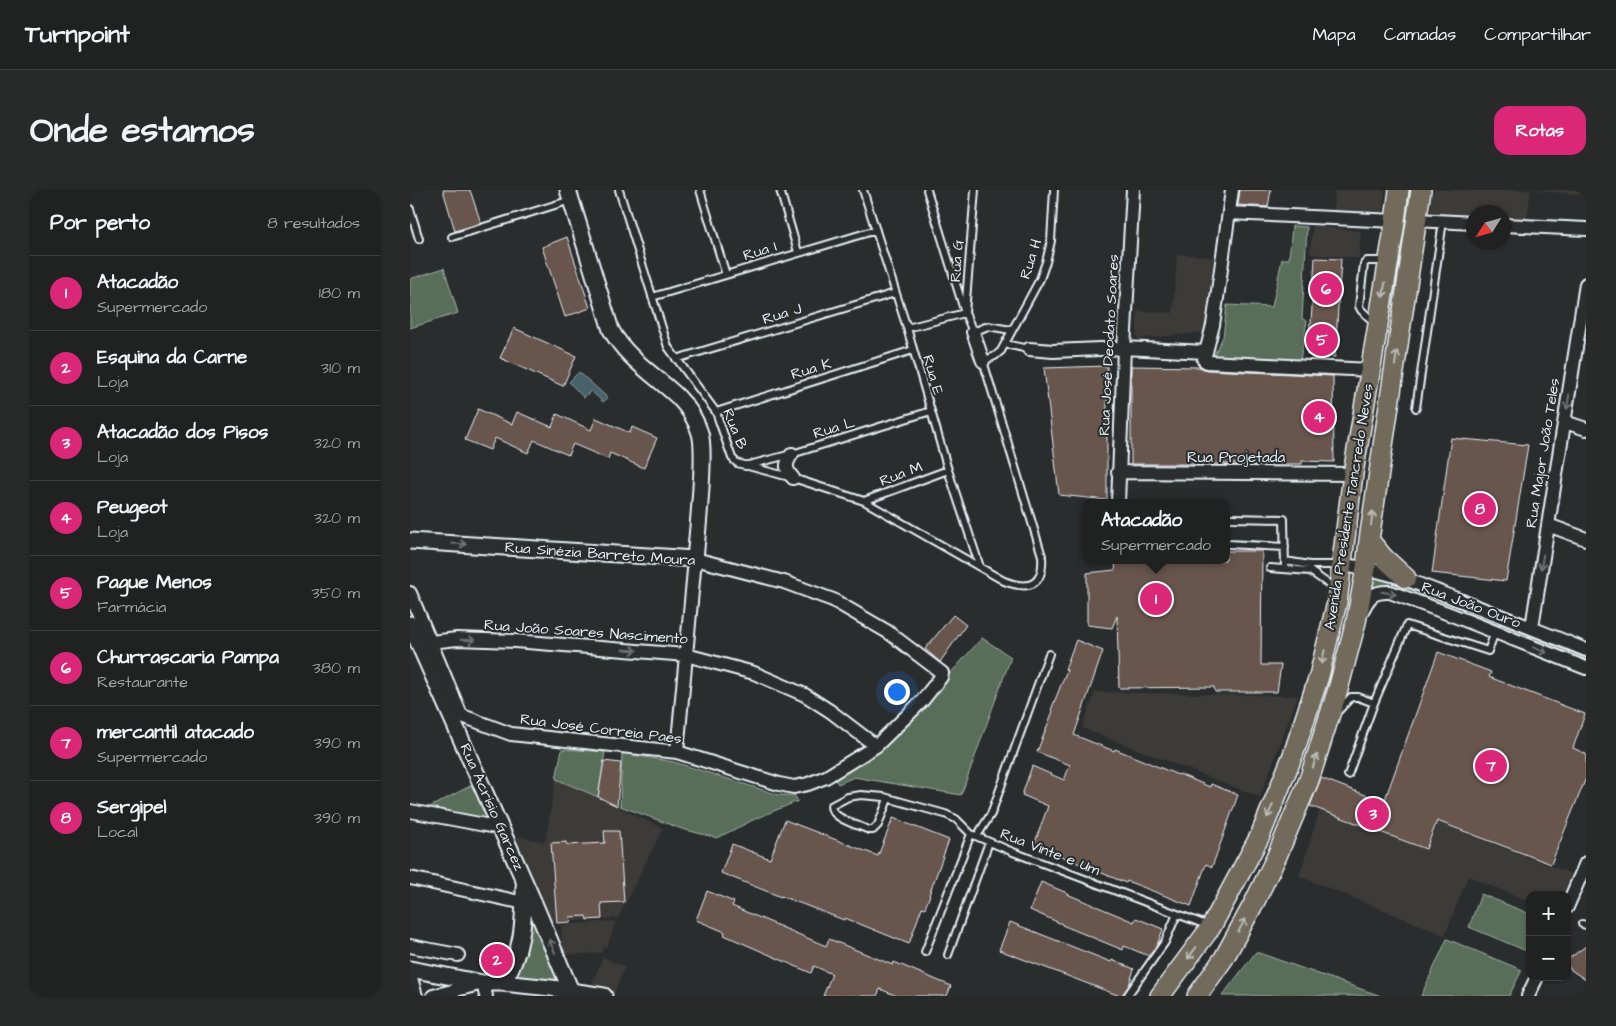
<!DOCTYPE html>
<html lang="pt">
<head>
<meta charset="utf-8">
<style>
	body { margin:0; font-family:"Architects Daughter",sans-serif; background:#282a2a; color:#f1f3f6 }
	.controls { position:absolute; right:15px; bottom:15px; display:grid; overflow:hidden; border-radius:10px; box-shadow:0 1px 4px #0004 }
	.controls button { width:45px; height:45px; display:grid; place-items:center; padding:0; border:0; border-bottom:1px solid #3d3f40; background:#202222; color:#f1f3f6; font:25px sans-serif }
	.compass { position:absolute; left:1056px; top:15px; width:45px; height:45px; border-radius:50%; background:#202222; box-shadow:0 1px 4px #0004; rotate:233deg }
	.you { position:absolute; left:486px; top:501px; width:18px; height:18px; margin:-12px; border:4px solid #fff; border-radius:50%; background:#1a73e8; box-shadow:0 0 0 8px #1a73e833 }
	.badge { display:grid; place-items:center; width:32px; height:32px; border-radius:50%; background:#db2777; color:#fff; font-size:16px; font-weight:700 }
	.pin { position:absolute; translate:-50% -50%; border:2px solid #fff; box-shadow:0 1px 5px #0006 }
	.popup { position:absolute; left:672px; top:309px; width:148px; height:65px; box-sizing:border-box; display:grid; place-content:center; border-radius:10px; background:#202222; filter:drop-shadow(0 1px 4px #0005); font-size:16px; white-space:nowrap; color:#a2a4a5 }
	.popup b { font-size:19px; color:#f1f3f6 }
	.popup::after { content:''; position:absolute; left:50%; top:100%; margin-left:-10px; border:10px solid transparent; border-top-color:#202222 }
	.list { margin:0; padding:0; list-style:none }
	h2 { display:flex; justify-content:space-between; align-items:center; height:65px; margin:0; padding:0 20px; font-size:21px }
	h2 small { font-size:16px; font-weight:400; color:#a2a4a5 }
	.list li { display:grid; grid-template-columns:32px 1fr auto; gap:15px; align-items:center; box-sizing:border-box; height:75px; padding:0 20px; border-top:1px solid #3d3f40 }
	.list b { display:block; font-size:19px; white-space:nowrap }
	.list p { margin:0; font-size:16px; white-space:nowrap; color:#a2a4a5 }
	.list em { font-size:16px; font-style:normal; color:#a2a4a5 }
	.map { position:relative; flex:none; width:1176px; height:806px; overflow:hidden; border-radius:15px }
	header { display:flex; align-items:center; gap:30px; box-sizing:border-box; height:70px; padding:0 25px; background:#202222; border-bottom:1px solid #3d3f40 }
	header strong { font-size:24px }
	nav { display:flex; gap:28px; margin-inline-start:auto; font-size:18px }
	.intro { display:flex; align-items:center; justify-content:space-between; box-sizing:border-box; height:120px; padding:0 30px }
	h1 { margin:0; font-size:35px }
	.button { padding:12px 22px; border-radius:15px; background:#db2777; color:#fff; font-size:18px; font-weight:700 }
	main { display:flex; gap:30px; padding:0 30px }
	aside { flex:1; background:#202222; border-radius:15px; box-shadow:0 1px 4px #0004 }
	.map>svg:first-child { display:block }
</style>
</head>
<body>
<header>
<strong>Turnpoint</strong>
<nav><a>Mapa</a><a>Camadas</a><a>Compartilhar</a></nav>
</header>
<div class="intro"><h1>Onde estamos</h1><a class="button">Rotas</a></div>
<main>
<aside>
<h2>Por perto<small>8 resultados</small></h2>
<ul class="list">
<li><span class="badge">1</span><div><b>Atacadão</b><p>Supermercado</p></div><em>180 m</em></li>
<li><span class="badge">2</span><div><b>Esquina da Carne</b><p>Loja</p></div><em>310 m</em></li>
<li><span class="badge">3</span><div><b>Atacadão dos Pisos</b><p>Loja</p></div><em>320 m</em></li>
<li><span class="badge">4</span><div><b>Peugeot</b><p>Loja</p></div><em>320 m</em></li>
<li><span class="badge">5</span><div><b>Pague Menos</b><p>Farmácia</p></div><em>350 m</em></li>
<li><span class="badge">6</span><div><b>Churrascaria Pampa</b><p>Restaurante</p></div><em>380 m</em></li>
<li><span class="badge">7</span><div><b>mercantil atacado</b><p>Supermercado</p></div><em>390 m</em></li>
<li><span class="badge">8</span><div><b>Sergipel</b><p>Local</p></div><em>390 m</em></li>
</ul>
</aside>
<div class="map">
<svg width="1176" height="806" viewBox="0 0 1176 806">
	<rect width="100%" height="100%" fill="#2a2d2e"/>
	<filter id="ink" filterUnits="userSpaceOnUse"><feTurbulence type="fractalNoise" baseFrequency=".02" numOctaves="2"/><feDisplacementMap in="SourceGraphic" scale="10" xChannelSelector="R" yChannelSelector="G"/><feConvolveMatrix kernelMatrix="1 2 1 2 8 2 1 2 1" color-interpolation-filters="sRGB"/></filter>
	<g filter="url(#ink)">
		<path fill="#3c3a38" d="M925,0H975L972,24L923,23Z
			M1023,0H1176V5L1121,0L1117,28L1094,27V22H1064L1063,26L1020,24Z
			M903,36L951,41L949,68L900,64Z
			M767,64L804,67L794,142L727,149V121L763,123Z
			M685,502L888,506L850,607L672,538Z
			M146,589L253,638L208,728L138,733L100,645L135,652Z
			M910,620L1016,659L1027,632L1167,686L1157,705H1120V712L1058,686L1035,745L889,686Z
			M206,731L197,757H194L192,763L152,765L151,735Z
			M193,767L215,777L204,803L181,796Z"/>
		<path fill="#596e59" stroke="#a0b0a8" d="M882,36L897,37L892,129L897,131L890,170L802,169L813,147L817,115L862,117L872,69H879Z
			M34,78L48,123L0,138V89Z
			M962,386L978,390L1042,414L1039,423L959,402Z
			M1048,422L1059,423L1176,468V475Z
			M572,448L601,467L551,605L444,587L428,594L424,588L450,573L477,554Z
			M152,559L195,562L188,607L146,589Z
			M212,563L264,572L369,605H384L388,611L347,628L307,648L272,639L210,616Z
			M64,594L82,634L16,619Z
			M1071,704L1120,724L1119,762L1059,737Z
			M121,729L153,795L104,788Z
			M1037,749L1112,780L1099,806H1011Z
			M846,762L971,806H812Z"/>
		<path fill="#466369" stroke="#879ca2" d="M169,182L198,208L193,212L181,201L174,208L159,192Z"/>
		<path fill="#67574e" stroke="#e8f1f8" d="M33,0H60L71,33L45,41Z
			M830,0H861L858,17L828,15Z
			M157,47L180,118L155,127L132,57Z
			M905,68L931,69L925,167L897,164L900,133H901Z
			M104,138L166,166L153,196L90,168Z
			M697,176V310L649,305L634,178Z
			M721,176L789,177L797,180L923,186L924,272L892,271V274H721Z
			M68,219L102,234L107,222L142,237L147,224L181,240L186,228L220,243L222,237L247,248L234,278L200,263L198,269L163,254L158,265L124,250L118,263L85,248L80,260L55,250Z
			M1041,248L1118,255L1096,391L1022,383Z
			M816,361H852L851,475H871L867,502H805L804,497L709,498L707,426L702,438L677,435V383L705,380L706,370H816Z
			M543,425L556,435L530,472L515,459Z
			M666,450L693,461L664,545L704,561L705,559L768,585L769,584L800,597L801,594L828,605L802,677L796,674L781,716L717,691L716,693L624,655L638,616L612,605L622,576L654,590L660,575L627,562L643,521L641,520L657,480L655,479Z
			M1028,462L1081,482L1079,487L1175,524L1163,558L1176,564V588L1141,674L1027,631L1016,659L900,616L911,588L974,612Z
			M194,571L211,573L207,616L188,607Z
			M483,628L539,650L519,705H520L515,718L512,717L499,754L435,728L434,730L371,706V707L311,683L322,654L360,669L375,630L468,666Z
			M194,641H209L214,712L191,713L192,729L177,730L176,726L160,727L161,732L147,733L141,653L156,652L157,655L195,653Z
			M631,692L657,703V704L724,732L726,728L753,739L747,755L739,766L714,756L713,760L652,735V734L620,720Z
			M297,701L324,712L322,716L416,756L419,749L483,775L484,772L541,796L537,806H487L470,799L467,806H413L422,784L404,776L401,783L314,745L315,742L286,730Z
			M600,732L701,772L702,770L724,779L719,795L712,806H710L589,760Z
			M1176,756V790L1161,780L1157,775V770Z"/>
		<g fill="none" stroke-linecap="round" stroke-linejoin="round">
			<defs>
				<path id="service" d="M209,0L258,157L306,222L322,268L327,273L383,288L454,311L594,391C620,401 634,395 632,366L573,171L585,166L591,161L630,89L636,72L641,51L644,0
					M290,0L316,85
					M370,0L388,62
					M453,0L497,138L538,280L570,377
					M565,0L555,123L563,142L578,136L601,140
					M0,19L9,49
					M42,47L161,10
					M242,107L466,40
					M965,133L951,120L949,116L954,74L957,71H976
					M497,138L555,123L517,0
					M595,154L619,159
					M266,169L485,103
					M1006,218L1033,31
					M306,222L503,160
					M335,276L382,264L521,221
					M454,311L538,280
					M821,328L874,329L875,378
					M818,354L875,357
					M875,371L900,375H930
					M860,378L900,381L917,393L925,400
					M929,520L941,507H948L964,513
					M938,585L964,513L997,435L1078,461L1085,442
					M478,609L468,635L463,640H459C448,635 421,628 421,616L438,607L451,605L474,607L535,624L546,629L561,644L603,662L799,736
					M567,646L581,624L639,464
					M1172,734L1176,735
					M515,762L561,644
					M538,765L579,652
					M717,806L755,752L767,724"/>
				<path id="minor" d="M819,23L985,31
					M1006,30L1064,33
					M1094,35L1176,39
					M563,142L573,171
					M619,159L643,161L714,158L796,162L803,135L807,108L822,0
					M796,162L794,170L797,172L961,180
					M1155,232L1176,239
					M382,264C375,274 375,279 383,288
					M708,282L943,284
					M708,313L714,158L723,0
					M1138,335L1176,349
					M931,375C977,379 1010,395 1052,411C1093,427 1135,443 1176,460
					M0,403L51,525
					M952,421C959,407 963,401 980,402L1042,425L1176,478
					M1122,437L1176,94
					M9,455L21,452L47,449L105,451L276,465L344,483L395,505L420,521L466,556
					M39,521L101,544L267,562L369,594L384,597L398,594L416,587L466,556L512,511L531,487L532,483L478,442L423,410L374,392L285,369L267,562
					M0,621L91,638
					M0,688L114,713H122
					M1157,717L1176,673
					M0,756L48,765
					M0,784L6,806
					M23,806L73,793L76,806
					M1118,806L1127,787"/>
				<path id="tertiary" d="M0,351L285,369C288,338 291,308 292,277C292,266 293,253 290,243C286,230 278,217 268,207C245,185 217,169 201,140L158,0
					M0,434L124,713L161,801
					M0,779L73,793H92L141,798L194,806
					M92,793C113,765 114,730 114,696"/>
				<path id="primary" d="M959,350L973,367L996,388
					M750,806L801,737L850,646L883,565L909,486L927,412L943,284L984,39L989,0
					M787,806L814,768L844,713L866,668L899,590L929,496L946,432L956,378L959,350L1011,0"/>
			</defs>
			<use href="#service" stroke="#e8f1f8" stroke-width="10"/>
			<use href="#minor" stroke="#e8f1f8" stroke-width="16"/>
			<use href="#tertiary" stroke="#e8f1f8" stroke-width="19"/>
			<use href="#primary" stroke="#e8f1f8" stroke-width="22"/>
			<use href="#service" stroke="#2a2d2e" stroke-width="6"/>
			<use href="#minor" stroke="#2a2d2e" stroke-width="12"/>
			<use href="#tertiary" stroke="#2a2d2e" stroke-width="15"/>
			<use href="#primary" stroke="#726b5a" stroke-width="19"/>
		</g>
		<defs><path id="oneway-shaft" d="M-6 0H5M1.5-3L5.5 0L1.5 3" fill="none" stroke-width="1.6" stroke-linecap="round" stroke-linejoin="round" transform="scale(1.25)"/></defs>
		<g stroke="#b9bbb9">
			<use href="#oneway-shaft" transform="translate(974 100) rotate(99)"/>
			<use href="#oneway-shaft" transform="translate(986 168) rotate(-82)"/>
			<use href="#oneway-shaft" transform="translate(962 328) rotate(-82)"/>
			<use href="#oneway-shaft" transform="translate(913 467) rotate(104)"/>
			<use href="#oneway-shaft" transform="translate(905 571) rotate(-72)"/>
			<use href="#oneway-shaft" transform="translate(860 621) rotate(113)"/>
			<use href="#oneway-shaft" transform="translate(832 735) rotate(-62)"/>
			<use href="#oneway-shaft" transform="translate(782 763) rotate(126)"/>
		</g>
		<g stroke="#6c7275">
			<use href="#oneway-shaft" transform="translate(1158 212) rotate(99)"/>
			<use href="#oneway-shaft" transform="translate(49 354) rotate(3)"/>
			<use href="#oneway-shaft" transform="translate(1132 372) rotate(99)"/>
			<use href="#oneway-shaft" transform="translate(979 403) rotate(9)"/>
			<use href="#oneway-shaft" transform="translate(58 450) rotate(2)"/>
			<use href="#oneway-shaft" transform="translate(220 460) rotate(4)"/>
			<use href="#oneway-shaft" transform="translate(1130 460) rotate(21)"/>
			<use href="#oneway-shaft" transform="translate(142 756) rotate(-113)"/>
		</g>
	</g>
	<g text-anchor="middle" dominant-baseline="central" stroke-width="4" stroke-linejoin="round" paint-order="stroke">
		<g font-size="15" fill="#e8f1f8" stroke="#2a2d2e">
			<text transform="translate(350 61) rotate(-18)">Rua I</text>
			<text transform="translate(621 69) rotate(-72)">Rua H</text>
			<text transform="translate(547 71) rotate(-86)">Rua G</text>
			<text transform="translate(372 124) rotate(-17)">Rua J</text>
			<text transform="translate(699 155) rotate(-87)">Rua José Deodato Soares</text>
			<text transform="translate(401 179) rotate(-17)">Rua K</text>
			<text transform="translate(523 185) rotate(74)">Rua E</text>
			<text transform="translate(424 238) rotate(-17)">Rua L</text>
			<text transform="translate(325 239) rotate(68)">Rua B</text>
			<text transform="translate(1133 263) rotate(-81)">Rua Major João Teles</text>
			<text x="826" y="267">Rua Projetada</text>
			<text transform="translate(491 284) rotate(-21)">Rua M</text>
			<text transform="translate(939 317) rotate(-81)">Avenida Presidente Tancredo Neves</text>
			<text transform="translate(190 364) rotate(4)">Rua Sinézia Barreto Moura</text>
			<text transform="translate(1061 415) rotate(21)">Rua João Ouro</text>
			<text transform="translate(176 442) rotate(4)">Rua João Soares Nascimento</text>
			<text transform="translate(191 539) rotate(7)">Rua José Correia Paes</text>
			<text transform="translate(82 617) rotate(66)">Rua Acrísio Garcez</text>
			<text transform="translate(640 662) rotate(21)">Rua Vinte e Um</text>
		</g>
	</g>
</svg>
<div class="controls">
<button>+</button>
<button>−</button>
</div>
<svg class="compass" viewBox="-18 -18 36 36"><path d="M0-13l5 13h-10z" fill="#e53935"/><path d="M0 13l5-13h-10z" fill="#a2a4a5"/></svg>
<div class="you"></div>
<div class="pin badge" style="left:746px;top:409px">1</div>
<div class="popup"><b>Atacadão</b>Supermercado</div>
<div class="pin badge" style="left:87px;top:770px">2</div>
<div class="pin badge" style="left:963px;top:624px">3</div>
<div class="pin badge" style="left:909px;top:227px">4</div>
<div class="pin badge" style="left:912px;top:150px">5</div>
<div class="pin badge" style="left:916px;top:99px">6</div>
<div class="pin badge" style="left:1081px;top:576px">7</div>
<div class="pin badge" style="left:1070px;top:319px">8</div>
</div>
</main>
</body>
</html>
